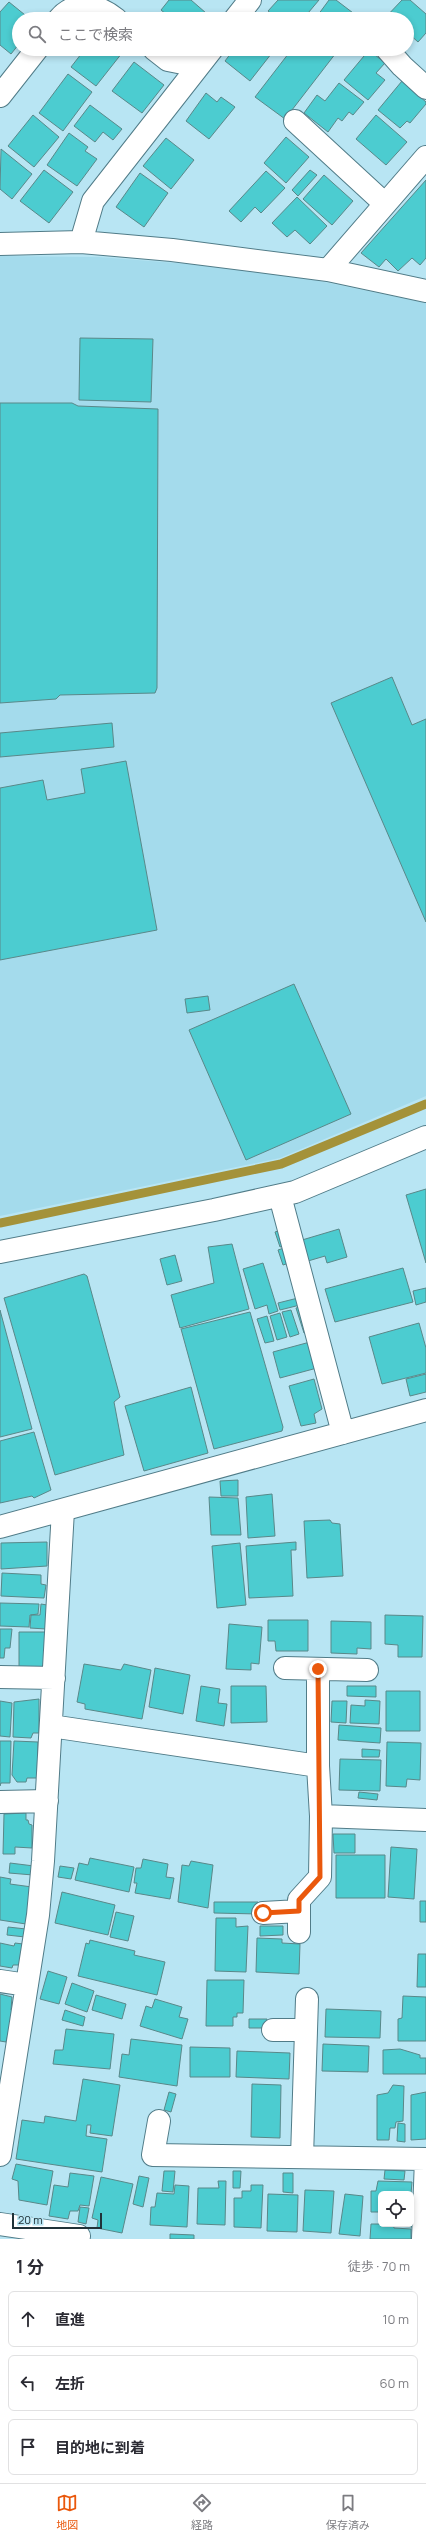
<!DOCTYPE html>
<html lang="ja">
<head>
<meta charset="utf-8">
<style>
	body { margin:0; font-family:Manrope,"Noto Sans JP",sans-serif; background:#f2f2f3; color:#2b2b33 }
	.controls { position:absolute; right:12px; bottom:12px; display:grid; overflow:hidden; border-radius:6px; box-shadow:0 2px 6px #0003 }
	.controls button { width:36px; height:36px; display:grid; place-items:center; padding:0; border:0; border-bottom:1px solid #e1e1e2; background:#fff; color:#2b2b33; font:20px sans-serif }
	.scale { position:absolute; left:12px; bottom:10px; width:90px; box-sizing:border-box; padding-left:4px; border:2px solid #203238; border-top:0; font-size:11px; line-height:14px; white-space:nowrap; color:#203238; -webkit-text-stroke:3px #b8e5f3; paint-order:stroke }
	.stop { position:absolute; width:12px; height:12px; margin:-9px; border:3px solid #ea580c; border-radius:50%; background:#fff }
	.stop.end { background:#ea580c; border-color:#fff; box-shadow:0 1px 4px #0008 }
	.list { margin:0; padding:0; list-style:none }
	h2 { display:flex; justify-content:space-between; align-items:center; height:52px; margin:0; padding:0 16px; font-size:17px }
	h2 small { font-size:13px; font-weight:400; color:#7c7c81 }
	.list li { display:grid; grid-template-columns:26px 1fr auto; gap:12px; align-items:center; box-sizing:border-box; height:56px; margin:0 8px 8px; padding:0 8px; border:1px solid #e1e1e2; border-radius:6px }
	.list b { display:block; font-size:15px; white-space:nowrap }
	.list em { font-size:13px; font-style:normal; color:#7c7c81 }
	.icon { flex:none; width:22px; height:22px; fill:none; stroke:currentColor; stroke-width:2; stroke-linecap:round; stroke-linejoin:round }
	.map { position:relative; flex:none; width:426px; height:2239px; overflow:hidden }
	.search { position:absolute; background:#fff; box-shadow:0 2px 6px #0003; left:12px; right:12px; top:12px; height:44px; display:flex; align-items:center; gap:10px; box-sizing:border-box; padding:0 14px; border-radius:22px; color:#7c7c81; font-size:15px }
	.sheet { height:244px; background:#fff }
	nav { display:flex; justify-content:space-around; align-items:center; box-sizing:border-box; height:56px; border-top:1px solid #e1e1e2; background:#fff; font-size:11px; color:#7c7c81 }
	nav a { display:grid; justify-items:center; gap:2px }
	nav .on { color:#ea580c }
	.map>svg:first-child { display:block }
</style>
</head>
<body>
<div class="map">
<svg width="426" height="2239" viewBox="0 0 426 2239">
	<rect width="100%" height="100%" fill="#b8e5f3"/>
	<path fill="#a4dbec" d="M0,256L99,257L227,267L285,274L426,303V1096L280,1158L0,1216Z"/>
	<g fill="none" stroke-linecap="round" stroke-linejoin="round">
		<path stroke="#a49239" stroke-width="9" d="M0,1223L281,1164L426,1104"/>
	</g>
	<path fill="#4cccd0" stroke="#598889" d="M169,0H191L206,13L201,19H172L161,10Z
		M278,0H319L303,19H278L268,11Z
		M329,0H336L361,19H315Z
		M402,0H410L426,14V33L418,42L407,32V19H384Z
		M9,2L30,19H19V44L11,54L0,45V12Z
		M85,49H118L122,53L96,86L71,67Z
		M234,49H275L250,81L225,61Z
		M292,49H339L285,119L255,97Z
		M369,50L385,63L376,73L385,80L368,100L344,80Z
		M134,62L164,85L142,113L112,91Z
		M68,74L92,92L63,131L39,113Z
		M402,81L426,102V104L410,123L407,121L400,128L378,110Z
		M339,83L364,102L353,115L349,112L342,121L338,118L328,132L304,113L317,95L325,101Z
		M206,93L217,102L221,97L235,107L209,139L186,121Z
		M90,105L122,129L113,140L103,132L95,142L74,126Z
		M33,115L59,137L34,167L8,146Z
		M376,115L407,142L386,165L356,139Z
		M69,133L88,147L85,151L97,159L77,186L47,165Z
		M286,137L309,157L286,183L264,163Z
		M166,138L194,160L171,189L143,166Z
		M1,149L32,174L12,199L0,189Z
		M44,170L73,192L49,223L20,201Z
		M310,170L317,175L298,196L292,190Z
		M266,171L285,188L261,213L255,207L241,222L229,211Z
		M140,173L168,193L144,227L116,207Z
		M324,175L353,201L332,225L303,199Z
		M426,180V258L420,265L412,258L398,271L386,259L379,267L361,253Z
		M297,197L327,226L310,244L295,230L287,237L272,223Z
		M80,338L153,339L151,402L79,400Z
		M0,403H72L78,406L158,409L157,688L155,693L60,695L56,699L0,703Z
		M392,677L412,725L426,719V922L331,703Z
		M112,723L114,747L0,757V733Z
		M126,761L157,930L0,960V788L43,780L47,800L85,793L81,769Z
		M294,984L351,1114L246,1160L189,1030Z
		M208,996L210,1010L187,1013L185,999Z
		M426,1189V1263L406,1195Z
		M339,1229L347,1257L327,1263L325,1256L308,1261L302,1240Z
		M281,1230L286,1245L280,1247L275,1232Z
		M232,1244L249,1309L180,1328L171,1295L214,1283L208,1247Z
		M287,1247L292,1262L283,1265L278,1250Z
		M175,1255L182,1281L167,1285L160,1259Z
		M263,1263L278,1311L269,1314L267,1305L255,1309L243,1269Z
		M403,1268L413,1302L335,1322L325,1289Z
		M84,1274L87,1276L120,1397L114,1402L124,1455L55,1475L4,1298Z
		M426,1288V1302L416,1305L413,1291Z
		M302,1297L304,1304L280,1310L278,1303Z
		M306,1305L313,1330L304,1333L296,1308Z
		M0,1310L32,1429L0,1437Z
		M291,1310L299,1334L290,1337L282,1312Z
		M250,1312L283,1427L282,1431L214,1449L181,1329Z
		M280,1313L287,1337L277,1340L270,1316Z
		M267,1316L274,1341L265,1343L257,1319Z
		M419,1323L426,1348V1373L382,1384L369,1337Z
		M310,1342L317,1368L280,1378L273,1352Z
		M426,1374V1392L410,1396L406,1379Z
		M314,1379L322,1409L314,1414L316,1423L301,1426L289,1386Z
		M191,1387L208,1453L144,1471L125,1406Z
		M34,1432L51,1490L34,1498L32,1496L0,1503V1441Z
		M238,1480V1496H221L220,1481Z
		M272,1494L275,1536L248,1538L246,1497Z
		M209,1497L238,1498L241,1535H211Z
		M330,1520L332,1523L340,1524L343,1576L307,1578L304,1521Z
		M47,1542V1566L1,1569V1543Z
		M296,1542V1550H291L293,1596L249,1598L246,1546Z
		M240,1543L246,1605L217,1608L212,1546Z
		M2,1573L41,1575V1584L46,1585L44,1598L1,1596Z
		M0,1603L39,1604L38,1614L30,1615L29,1627L0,1626Z
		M41,1604L47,1605L46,1629L30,1628L31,1615H40Z
		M385,1615L423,1616L422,1657H398V1645L385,1644Z
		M268,1620H308V1651H276L275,1641H268Z
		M331,1621L371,1622V1649L357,1648V1654L331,1653Z
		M229,1624L262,1627L259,1664L251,1663V1670L226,1669Z
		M0,1629H12L10,1648H5L4,1658H0Z
		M19,1632H47L46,1667L19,1670Z
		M84,1664L121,1670L124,1664L151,1670L142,1719L85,1709V1704L77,1702Z
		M155,1668L190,1675L183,1714L149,1707Z
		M201,1686L220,1689L218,1703L227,1704L224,1726L196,1721Z
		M231,1686H266L267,1722L231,1723Z
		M347,1686H376V1697L347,1696Z
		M386,1691H420V1731H386Z
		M39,1699V1733H33L31,1738L13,1737L14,1702Z
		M365,1700L380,1701L379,1724L350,1723L351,1705L365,1706Z
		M0,1701L12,1703L10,1737L0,1736Z
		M332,1701H347L346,1723L331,1722Z
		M339,1725L381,1728L380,1743L338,1740Z
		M0,1741H11L10,1783H1L0,1786Z
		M14,1741L38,1742L37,1778H27L26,1782H17L12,1775Z
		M387,1742L421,1743L420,1780L407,1779L406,1787L386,1786Z
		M362,1749L380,1750L379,1757H362Z
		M340,1759L381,1760L380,1791L339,1790Z
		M359,1792L378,1794L377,1800L358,1798Z
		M26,1813V1820H28L29,1824L32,1825V1848L15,1847V1854H3L4,1814Z
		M333,1834H355V1853H334Z
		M391,1847L417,1849L414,1899L388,1897Z
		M336,1855H385V1898H336Z
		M90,1858L134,1867L129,1892L75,1880L79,1863L88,1865Z
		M143,1859L168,1864L166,1877L174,1878L170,1899L135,1893L137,1883H134L136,1868H141Z
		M191,1861L213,1865L208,1908L178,1902L182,1865L189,1866Z
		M10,1863L34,1866L33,1875L9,1873Z
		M60,1866L74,1868L71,1879L58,1877Z
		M0,1877L11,1879L10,1884L32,1887L26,1924L0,1920Z
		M62,1892L115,1905L108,1935L55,1923Z
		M420,1901H426V1922H420Z
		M214,1902H258V1914L214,1913Z
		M116,1912L134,1916L128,1941L110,1937Z
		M216,1918H236V1927L248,1926L246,1972L215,1971Z
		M260,1926H283V1935L260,1936Z
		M8,1927L26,1929L25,1937L7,1935Z
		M257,1938L282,1939V1943L300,1944L299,1974L256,1972Z
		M90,1940L135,1951L134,1955L165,1962L157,1995L78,1976L86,1943L89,1944Z
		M0,1943L14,1946L15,1943L23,1944L19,1965H13L12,1968L0,1966Z
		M418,1954H426V1987H417Z
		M48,1971L67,1977L59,2004L40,1999Z
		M207,1980H244L243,2013H237V2017H233V2026H206Z
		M72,1983L94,1991L87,2012L65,2004Z
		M0,1994L12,1997L11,2010L14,2011L6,2042L0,2041Z
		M96,1995L126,2004L122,2019L92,2010Z
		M403,1996L426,1997V2041H398V2019L402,2018Z
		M155,1999L182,2007L179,2017L188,2019L182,2039L140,2026L146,2006L152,2008Z
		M326,2009L381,2011L380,2038L325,2037Z
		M65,2010L85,2017L83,2026L62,2020Z
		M249,2019H267V2028H249Z
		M66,2029L114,2034L110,2069L53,2064L55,2050H63Z
		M131,2039L182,2045L177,2086L119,2077L122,2054L129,2055Z
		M323,2044L369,2046L368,2072L322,2071Z
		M190,2047L230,2048V2077H190Z
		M400,2049L420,2055V2058H426V2074H383V2050Z
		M237,2051L290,2053L289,2079L236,2077Z
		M83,2079L120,2085L112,2136L90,2133L91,2125H87L86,2136L107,2139L102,2172L16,2159L22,2120L44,2123L45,2116L76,2121Z
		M252,2084L281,2085L280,2138L251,2137Z
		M393,2085L404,2086L403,2121L396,2122L395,2128H390L389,2140H377V2095L388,2093Z
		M169,2092L176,2094L171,2112L164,2110Z
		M426,2092V2139L411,2140V2095Z
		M398,2123L405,2124V2142L397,2141Z
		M16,2164L53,2171L47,2205L19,2200L18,2181L12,2179Z
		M385,2170L405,2171L404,2180L384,2179Z
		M164,2171H175L173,2192L162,2191Z
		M233,2171H241L240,2188H233Z
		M70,2173L94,2176L89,2206L80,2205L78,2211H70L68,2219L49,2216L54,2185L68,2187Z
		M283,2173H293V2193L283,2192Z
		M139,2176L149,2178L143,2207L133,2204Z
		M101,2177L133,2184L122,2233L97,2228L98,2220L92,2218Z
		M218,2181H226L225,2225L197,2224L198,2188H219Z
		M378,2181L412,2182L411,2194H381V2212H371V2191H376Z
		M175,2185L189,2186L187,2227L150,2225L151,2207H155L157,2193L174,2194Z
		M251,2185H263L261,2228L234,2227V2198H242V2191H251Z
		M305,2190L334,2191L331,2233L303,2231Z
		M268,2194L298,2195L297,2232L267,2231Z
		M345,2194L363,2196L360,2236L339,2234Z
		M80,2207L89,2208L86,2224L78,2222Z
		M411,2219H414L413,2227L395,2226L411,2224Z
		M371,2224H393L394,2228L411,2229V2239H370Z
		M170,2234L194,2235V2239H170Z"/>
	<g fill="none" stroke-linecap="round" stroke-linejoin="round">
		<defs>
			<path id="minor" d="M59,19C75,0 99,5 116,19
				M235,19L250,0
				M154,49L168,60L198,66
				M387,49L402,66L426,88
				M0,96L37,49
				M295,121L385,204
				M81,242L93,201L212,49
				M0,244L81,242L172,250L328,270L426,291
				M328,270L426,157
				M280,1196L343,1433
				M0,1252L214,1210L295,1192L426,1137
				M0,1527L426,1410
				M285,1668L367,1670
				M318,1669V1766
				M0,1677L54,1678
				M51,1726L318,1766L321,1816L426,1820
				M0,1802L47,1801
				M263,1913L299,1911
				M299,1932V1900L320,1877L321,1816
				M0,1981L27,1985
				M273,2030H305
				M159,2121L153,2155L426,2159
				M0,2155L38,1915L43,1861L63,1510
				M302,2157L307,1999
				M0,2224L79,2236
				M423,2239L426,2159"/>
		</defs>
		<use href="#minor" stroke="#517c88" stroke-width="24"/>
		<use href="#minor" stroke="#fff" stroke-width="22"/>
	</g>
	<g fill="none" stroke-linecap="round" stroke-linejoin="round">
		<path stroke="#ea580c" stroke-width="5" d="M263,1913L299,1911V1900L320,1877L318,1669"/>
	</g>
</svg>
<div class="controls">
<button><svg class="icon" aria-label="locate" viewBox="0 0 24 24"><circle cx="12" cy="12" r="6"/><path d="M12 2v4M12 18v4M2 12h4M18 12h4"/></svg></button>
</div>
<div class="scale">20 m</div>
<div class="stop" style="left:263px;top:1913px"></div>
<div class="stop end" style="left:318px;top:1669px"></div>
<div class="search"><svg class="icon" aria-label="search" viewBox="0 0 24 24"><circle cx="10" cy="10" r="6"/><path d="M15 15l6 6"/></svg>ここで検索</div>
</div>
<section class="sheet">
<h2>1 分<small>徒歩 · 70 m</small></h2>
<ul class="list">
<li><svg class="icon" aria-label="ahead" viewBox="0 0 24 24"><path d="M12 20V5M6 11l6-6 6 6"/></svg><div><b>直進</b></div><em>10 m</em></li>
<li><svg class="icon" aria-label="left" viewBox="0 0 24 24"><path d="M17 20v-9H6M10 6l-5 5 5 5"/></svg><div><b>左折</b></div><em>60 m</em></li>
<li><svg class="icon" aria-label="arrive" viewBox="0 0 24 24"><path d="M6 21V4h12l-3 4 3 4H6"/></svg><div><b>目的地に到着</b></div></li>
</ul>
</section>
<nav>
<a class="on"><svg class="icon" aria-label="map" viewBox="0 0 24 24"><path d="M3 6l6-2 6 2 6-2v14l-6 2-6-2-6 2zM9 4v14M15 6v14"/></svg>地図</a>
<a><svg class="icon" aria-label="directions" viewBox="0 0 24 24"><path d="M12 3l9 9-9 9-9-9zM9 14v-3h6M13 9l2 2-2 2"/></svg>経路</a>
<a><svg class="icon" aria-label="saved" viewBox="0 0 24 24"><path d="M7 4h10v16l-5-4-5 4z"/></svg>保存済み</a>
</nav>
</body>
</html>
